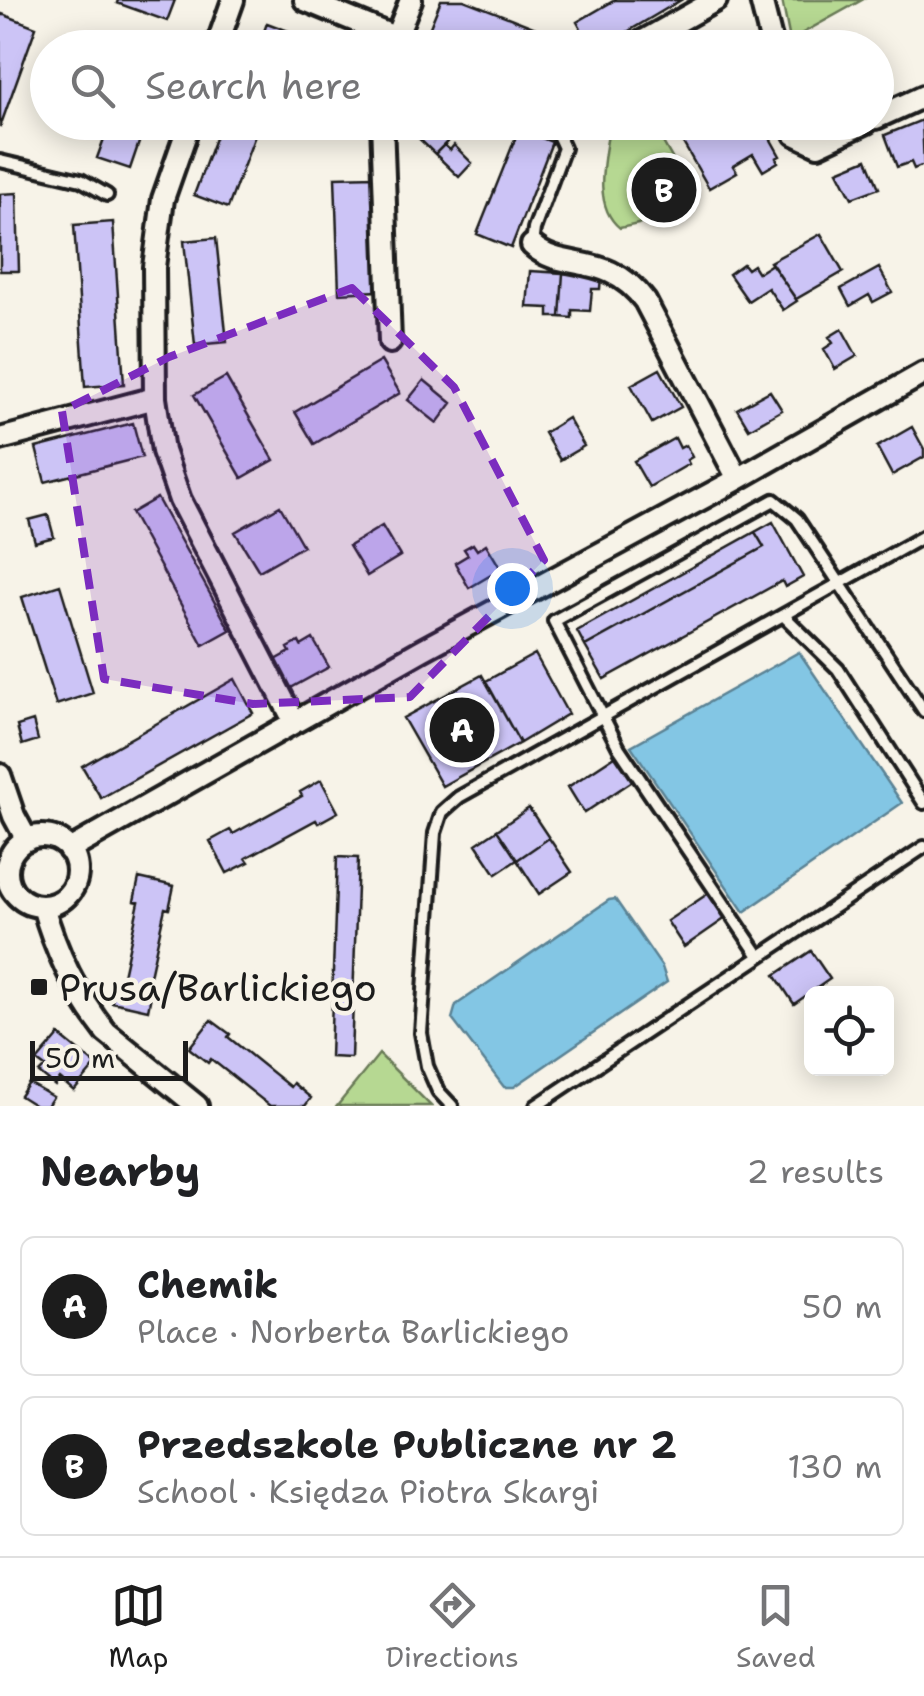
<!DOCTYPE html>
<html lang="en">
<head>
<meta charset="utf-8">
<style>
	body { margin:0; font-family:"Shantell Sans",sans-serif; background:#f2f2f2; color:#202124 }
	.controls { position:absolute; right:30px; bottom:30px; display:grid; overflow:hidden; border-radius:15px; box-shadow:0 5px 25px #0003 }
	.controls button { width:90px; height:90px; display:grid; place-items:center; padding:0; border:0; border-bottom:2px solid #e0e0e0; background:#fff; color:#202124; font:50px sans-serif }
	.scale { position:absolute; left:30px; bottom:25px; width:158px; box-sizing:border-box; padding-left:10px; border:5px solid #1c1c1c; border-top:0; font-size:28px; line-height:35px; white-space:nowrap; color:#1c1c1c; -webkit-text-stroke:8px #f7f3e8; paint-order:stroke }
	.you { position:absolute; left:512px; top:588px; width:35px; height:35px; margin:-25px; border:8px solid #fff; border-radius:50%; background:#1a73e8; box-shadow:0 0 0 15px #1a73e833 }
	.badge { display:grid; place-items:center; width:65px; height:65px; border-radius:50%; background:#1c1c1c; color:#fff; font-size:32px; font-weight:700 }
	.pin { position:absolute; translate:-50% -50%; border:5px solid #fff; box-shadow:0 2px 10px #0006 }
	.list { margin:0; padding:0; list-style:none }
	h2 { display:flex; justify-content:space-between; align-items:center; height:130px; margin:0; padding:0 40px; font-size:42px }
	h2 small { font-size:32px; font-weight:400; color:#757577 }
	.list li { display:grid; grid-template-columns:65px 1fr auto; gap:30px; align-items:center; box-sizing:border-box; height:140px; margin:0 20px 20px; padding:0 20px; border:2px solid #e0e0e0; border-radius:15px }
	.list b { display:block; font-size:38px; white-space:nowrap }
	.list p { margin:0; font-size:32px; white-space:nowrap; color:#757577 }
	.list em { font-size:32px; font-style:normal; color:#757577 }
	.icon { flex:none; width:55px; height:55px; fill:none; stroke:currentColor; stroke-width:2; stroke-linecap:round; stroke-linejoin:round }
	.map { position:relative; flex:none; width:924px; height:1106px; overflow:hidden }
	.search { position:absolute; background:#fff; box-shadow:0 5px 25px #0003; left:30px; right:30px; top:30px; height:110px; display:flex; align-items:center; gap:25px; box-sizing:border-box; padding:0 35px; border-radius:55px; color:#757577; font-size:38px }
	.sheet { height:450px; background:#fff }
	nav { display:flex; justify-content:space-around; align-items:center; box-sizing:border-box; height:140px; border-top:2px solid #e0e0e0; background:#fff; font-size:28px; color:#757577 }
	nav a { display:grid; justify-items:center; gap:5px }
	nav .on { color:#1c1c1c }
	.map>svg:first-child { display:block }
</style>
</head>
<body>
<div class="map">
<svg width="924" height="1106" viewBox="0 0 924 1106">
	<rect width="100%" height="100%" fill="#f7f3e8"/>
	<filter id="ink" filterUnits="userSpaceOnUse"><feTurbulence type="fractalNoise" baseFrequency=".01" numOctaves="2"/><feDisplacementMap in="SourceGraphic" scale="20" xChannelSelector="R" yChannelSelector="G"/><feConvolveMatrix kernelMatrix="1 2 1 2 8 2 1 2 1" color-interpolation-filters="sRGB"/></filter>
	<g filter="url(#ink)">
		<path fill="#b6d892" stroke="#697a57" stroke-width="2.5" d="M782,0H862L790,40Z
			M610,123H652L693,195L638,224L620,228C591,205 605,155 610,123Z
			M379,1054L431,1106H337Z"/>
		<path fill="#83c6e4" stroke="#5a8294" stroke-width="2.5" d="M799,652L902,803L744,912L631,746Z
			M615,899L662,967L667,982L514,1087H504L452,1019L456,1005L609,900Z"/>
		<path fill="#ccc4f6" stroke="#1c1c1c" stroke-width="2.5" d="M118,0H175L167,21L117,3Z
			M441,0H464L546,32L540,48H483L430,27Z
			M615,0H681L600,48H592L577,22Z
			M2,14L36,27L0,127V18Z
			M267,23L334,48H258Z
			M922,120L924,165L914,169L911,162L897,167L885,135Z
			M110,122H146L130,169L97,158Z
			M221,122H260L228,208L194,195Z
			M417,122H459L463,126L435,154L410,130Z
			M671,122H711L715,131L729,122H761L780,156L776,158L778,162L763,171L753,154L733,166L737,172L709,188Z
			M519,129L552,142L511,248L477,234Z
			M444,145L450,150L454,145L472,163L459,177L435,154Z
			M867,159L879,188L852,198L838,171Z
			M375,176L378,291L339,293L335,177Z
			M17,193L19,271H0V194Z
			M113,222L124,384L85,387L74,225Z
			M821,234L843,272L796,299L770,262Z
			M216,238L227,342L195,345L184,241Z
			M743,264L747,269L753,265L758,273L772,264L797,301L783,310L768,288L748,301L729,274Z
			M879,268L892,292L873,302L869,295L850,306L841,289Z
			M530,271L563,273L560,317H549V308L527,307Z
			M563,273L601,275L600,289H592L590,311L572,310V318L560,317Z
			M842,329L857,356L835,369L824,349L833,343L829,337Z
			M381,361L400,393L314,444L295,412Z
			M660,369L681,407L652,423L631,385Z
			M226,377L274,460L242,478L194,395Z
			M424,380L452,403L437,423L408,400Z
			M770,391L782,410L749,429L737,409Z
			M568,418L584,446L560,460L544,433Z
			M133,423L142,457L45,482L36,448Z
			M912,427L924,449V457L892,475L877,447Z
			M675,438L680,448L686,445L692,457L687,460L689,464L649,487L634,461Z
			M157,498L230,630L203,645L131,513Z
			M280,506L303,546L259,571L235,532Z
			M48,515L54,537L35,542L29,520Z
			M773,522L803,577L785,587L782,581L604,679L585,646L764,547L755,532Z
			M382,526L400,556L367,576L349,546Z
			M755,532L764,547L585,646L577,631Z
			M473,544L477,550L486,544L501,569L469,588L455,563L468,555L464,549Z
			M60,585L93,693L56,705L22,597Z
			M313,639L329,667L289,689L274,661L290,652L288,648L299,642L301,646Z
			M535,654L568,714L520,743L486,681Z
			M482,675L520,743L442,786L403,718Z
			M235,679L253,713L101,798L82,766Z
			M33,721L38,740L22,745L17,726Z
			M618,754L634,780L584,813L568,787Z
			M321,780L338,812L318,823L316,820L246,858L249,862L227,873L210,841L230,830L233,834L302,796L300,792Z
			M529,808L549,838L517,860L497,830Z
			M497,830L517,860L496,874L476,844Z
			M549,838L572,872L539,894L517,860Z
			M337,857L358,858L351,1058L330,1057Z
			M139,878L174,886L169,909L165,908L148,985L153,986L148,1010L112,1002L117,979L122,980L139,902L134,901Z
			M709,893L726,918L684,947L667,921Z
			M811,951L830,979L794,1004L775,975Z
			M211,1020L230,1034L228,1037L290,1087L293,1083L311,1098L305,1106H270L211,1059L208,1063L189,1048Z
			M59,1035L96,1065L74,1091L60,1079L55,1086L39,1073L45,1067L37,1061Z
			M29,1083L53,1097L47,1106H36L20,1096Z"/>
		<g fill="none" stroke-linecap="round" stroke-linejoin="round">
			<defs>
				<path id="service" d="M0,161L81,180L107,195
					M532,245L534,229L564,148L552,122
					M783,615L838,669L924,803
					M759,956L619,748L554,621L774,500L797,519L924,711
					M452,1106L438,1091L427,1066L421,1033L435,833L442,812L459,797L924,536
					M536,1106L924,847"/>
				<path id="minor" d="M305,0L421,48
					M761,0L773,48
					M396,37L411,0
					M216,48L233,0
					M631,48L716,0
					M876,118L924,96
					M190,122L163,199L154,267L155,398L163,451L180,500L294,721
					M382,122L390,342
					M792,122L795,134L818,145L867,122
					M532,245C562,273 607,250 645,301L738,479
					M0,439L155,398
					M0,775L14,816L27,840
					M7 871a35 35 0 1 1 70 0a35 35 0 1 1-70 0Z
					M69,850L422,650L738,479L924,373
					M43,906C56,953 76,994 106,1032L197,1106"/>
			</defs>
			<use href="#service" stroke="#1c1c1c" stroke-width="18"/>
			<use href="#minor" stroke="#1c1c1c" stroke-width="28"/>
			<use href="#service" stroke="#f7f3e8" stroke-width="10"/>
			<use href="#minor" stroke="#f7f3e8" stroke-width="20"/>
		</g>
	</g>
	<path fill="#7b2cbf" fill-opacity="0.2" stroke="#7b2cbf" stroke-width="8" stroke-dasharray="20 12" stroke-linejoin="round" d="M352,288L454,387L544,560L410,697L253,704L104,679L62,411L169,357Z"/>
	<rect fill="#1c1c1c" stroke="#f7f3e8" stroke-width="4" x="29" y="977" width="20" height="20" rx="5"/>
	<g text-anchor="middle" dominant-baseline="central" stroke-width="9" stroke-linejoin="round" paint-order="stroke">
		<g font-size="38" fill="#1c1c1c" stroke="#f7f3e8" text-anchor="start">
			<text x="59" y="987">Prusa/Barlickiego</text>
		</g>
	</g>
</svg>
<div class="controls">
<button><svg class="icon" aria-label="locate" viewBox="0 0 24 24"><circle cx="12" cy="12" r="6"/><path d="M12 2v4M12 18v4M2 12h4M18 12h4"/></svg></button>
</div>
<div class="scale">50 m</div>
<div class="you"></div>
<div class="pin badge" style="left:462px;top:730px">A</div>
<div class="pin badge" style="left:664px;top:190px">B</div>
<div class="search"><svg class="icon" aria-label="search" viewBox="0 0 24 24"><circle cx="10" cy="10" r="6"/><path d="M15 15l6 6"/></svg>Search here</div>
</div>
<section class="sheet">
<h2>Nearby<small>2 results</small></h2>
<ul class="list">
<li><span class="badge">A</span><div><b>Chemik</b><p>Place · Norberta Barlickiego</p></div><em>50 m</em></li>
<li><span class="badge">B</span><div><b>Przedszkole Publiczne nr 2</b><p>School · Księdza Piotra Skargi</p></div><em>130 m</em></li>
</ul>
</section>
<nav>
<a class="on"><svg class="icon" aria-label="map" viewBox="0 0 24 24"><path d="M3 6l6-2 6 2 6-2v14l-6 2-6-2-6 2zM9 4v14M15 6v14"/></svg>Map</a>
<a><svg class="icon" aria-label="directions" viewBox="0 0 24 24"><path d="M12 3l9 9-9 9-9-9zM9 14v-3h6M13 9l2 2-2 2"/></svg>Directions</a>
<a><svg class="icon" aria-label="saved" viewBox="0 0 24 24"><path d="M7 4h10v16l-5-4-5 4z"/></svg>Saved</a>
</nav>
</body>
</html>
